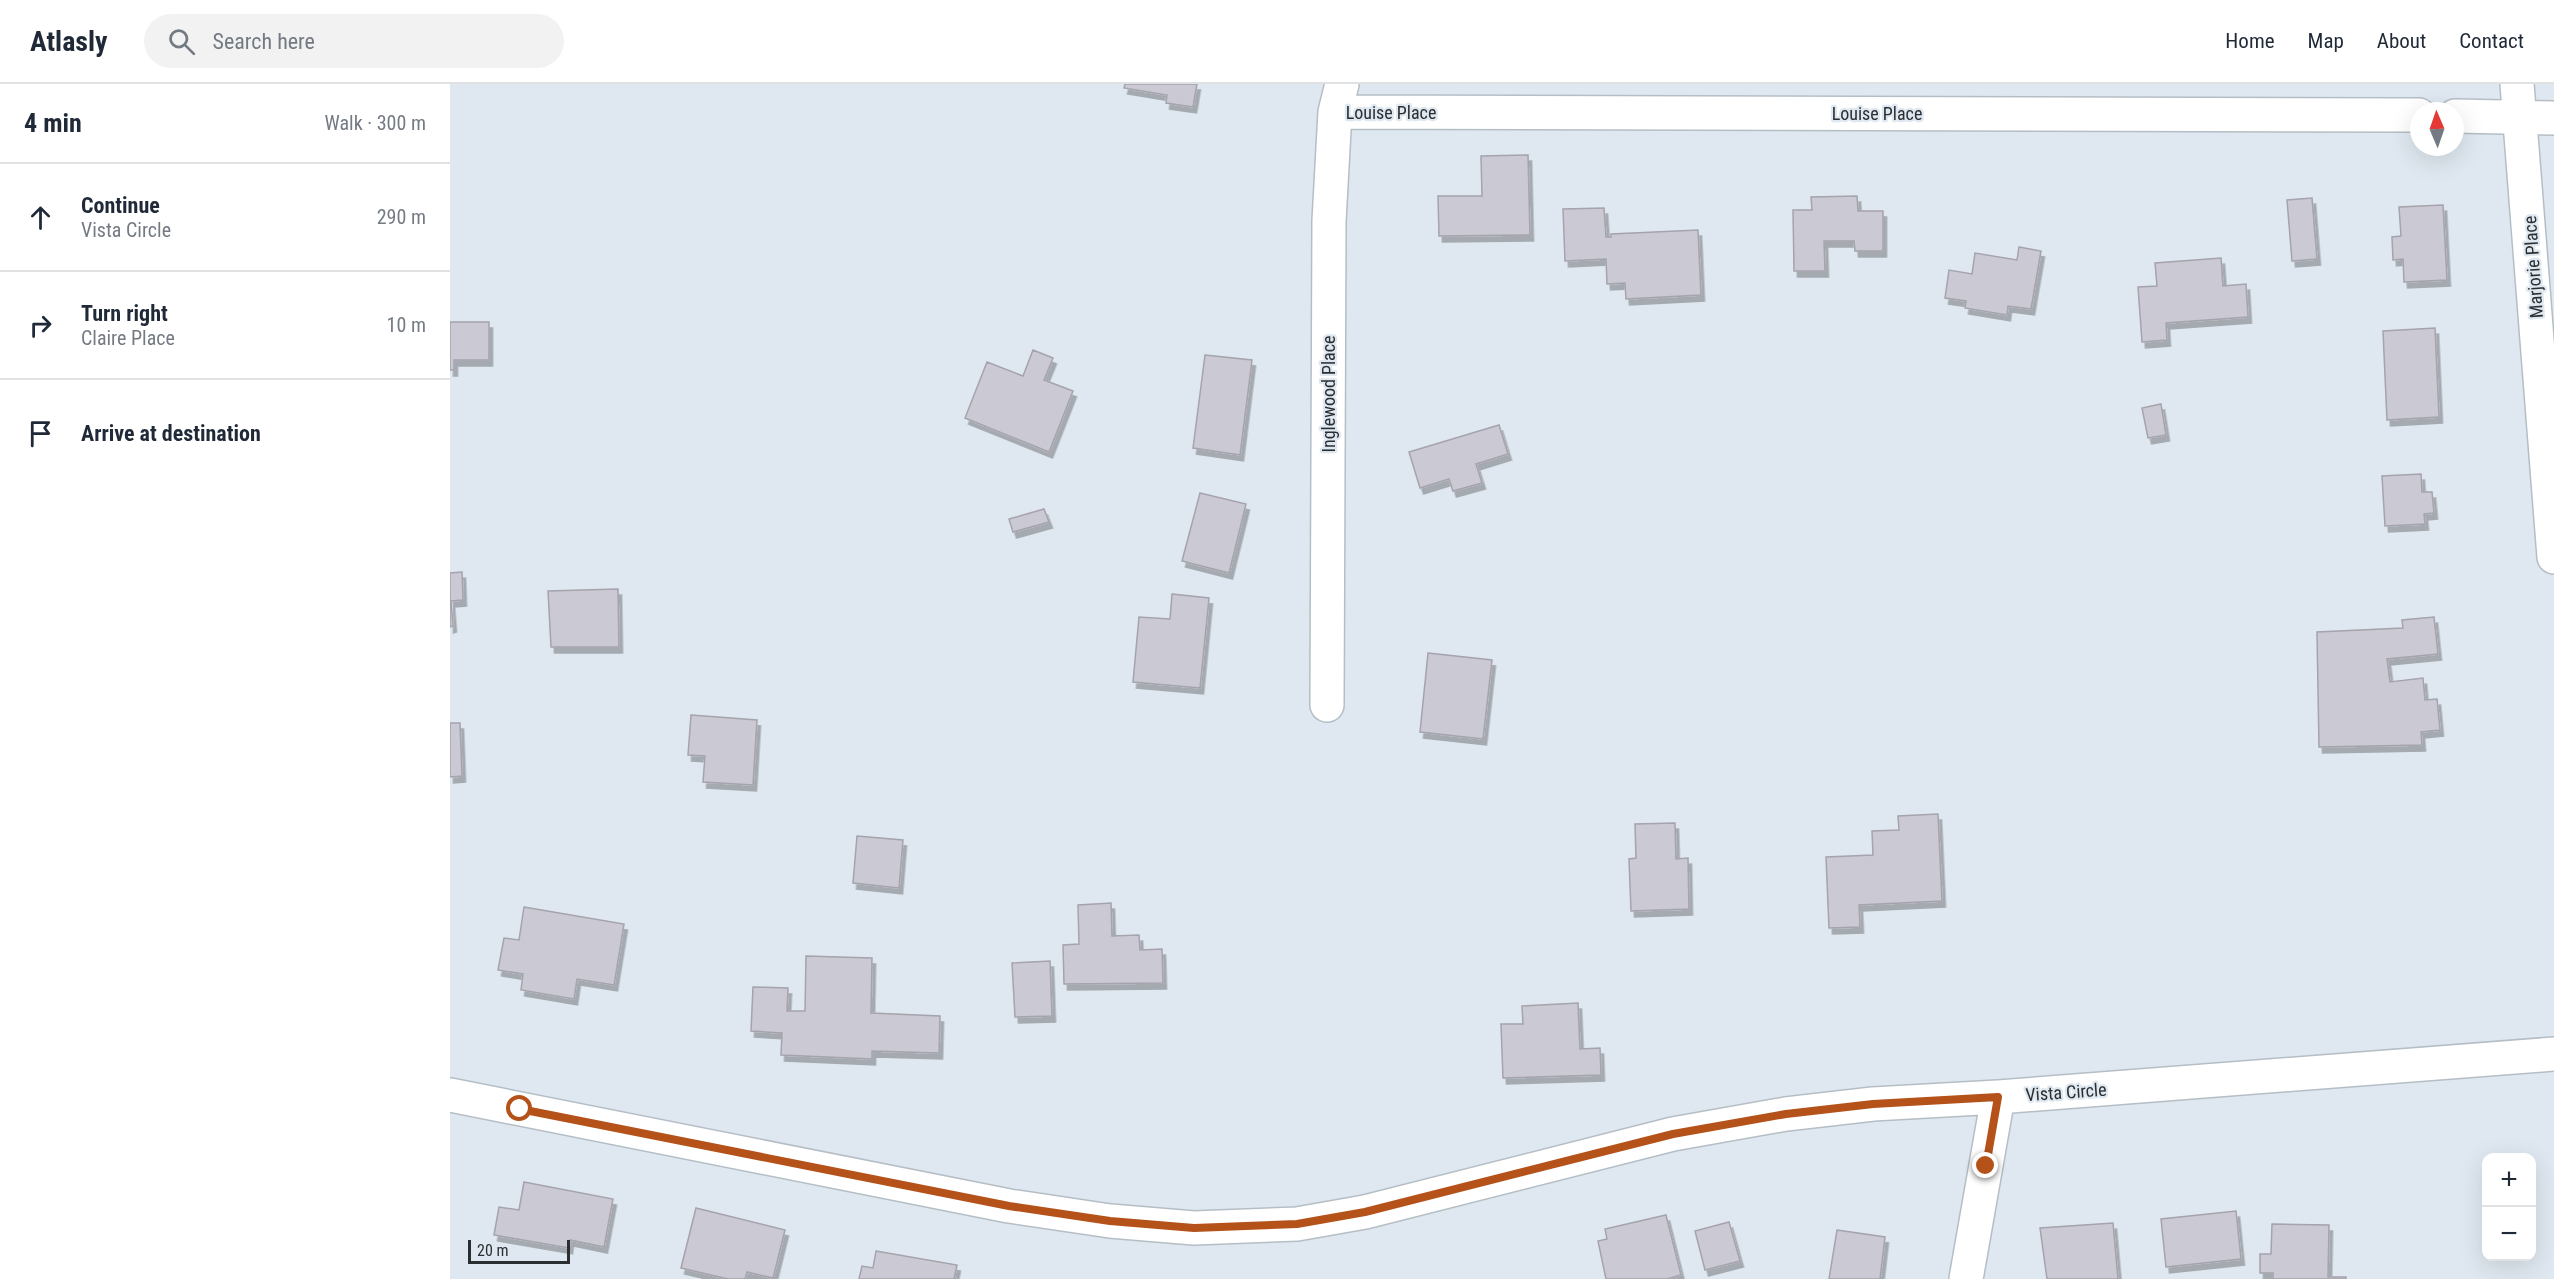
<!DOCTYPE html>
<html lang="en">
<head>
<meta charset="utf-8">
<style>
	body { margin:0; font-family:"Roboto Condensed",sans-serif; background:#f2f2f3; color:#1f2937 }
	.controls { position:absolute; right:18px; bottom:18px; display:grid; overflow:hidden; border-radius:12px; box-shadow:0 6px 24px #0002 }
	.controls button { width:54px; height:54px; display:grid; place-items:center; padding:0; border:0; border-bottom:2px solid #e0e1e3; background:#fff; color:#1f2937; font:30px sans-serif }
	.compass { position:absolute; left:1960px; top:18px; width:54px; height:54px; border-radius:50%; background:#fff; box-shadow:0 6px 24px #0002; rotate:358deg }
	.scale { position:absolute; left:18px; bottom:15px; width:102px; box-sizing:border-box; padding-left:6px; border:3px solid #2a2e31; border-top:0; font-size:16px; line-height:21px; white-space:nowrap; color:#2a2e31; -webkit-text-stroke:4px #dfe8f0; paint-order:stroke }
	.stop { position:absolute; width:18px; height:18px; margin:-14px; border:4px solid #b5521a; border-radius:50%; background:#fff }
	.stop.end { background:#b5521a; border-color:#fff; box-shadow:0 2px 6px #0008 }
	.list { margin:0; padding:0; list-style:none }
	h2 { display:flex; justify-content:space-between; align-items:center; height:78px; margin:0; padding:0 24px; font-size:26px }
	h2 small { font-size:20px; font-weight:400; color:#747a83 }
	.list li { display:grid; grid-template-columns:39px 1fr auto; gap:18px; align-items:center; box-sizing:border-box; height:108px; padding:0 24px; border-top:2px solid #e0e1e3 }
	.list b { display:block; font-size:22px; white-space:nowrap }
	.list p { margin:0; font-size:20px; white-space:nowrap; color:#747a83 }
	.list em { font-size:20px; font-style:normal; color:#747a83 }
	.icon { flex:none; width:33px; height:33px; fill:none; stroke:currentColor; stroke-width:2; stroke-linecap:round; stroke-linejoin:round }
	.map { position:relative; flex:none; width:2104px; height:1195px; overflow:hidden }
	header { display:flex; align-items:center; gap:36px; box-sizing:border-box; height:84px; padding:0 30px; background:#fff; border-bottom:2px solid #e0e1e3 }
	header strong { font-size:28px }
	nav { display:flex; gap:33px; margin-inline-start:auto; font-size:21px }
	.search { width:420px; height:54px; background:#f2f2f3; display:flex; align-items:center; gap:15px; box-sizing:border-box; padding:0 21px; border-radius:33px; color:#747a83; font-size:22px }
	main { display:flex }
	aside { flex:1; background:#fff }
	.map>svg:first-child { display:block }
</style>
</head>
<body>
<header>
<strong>Atlasly</strong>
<div class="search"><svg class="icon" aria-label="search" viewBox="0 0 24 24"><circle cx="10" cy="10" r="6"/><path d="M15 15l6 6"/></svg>Search here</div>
<nav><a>Home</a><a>Map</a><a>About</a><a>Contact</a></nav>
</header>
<main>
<aside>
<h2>4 min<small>Walk · 300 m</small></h2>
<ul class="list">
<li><svg class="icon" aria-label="ahead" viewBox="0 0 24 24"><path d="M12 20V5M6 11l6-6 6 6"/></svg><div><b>Continue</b><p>Vista Circle</p></div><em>290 m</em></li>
<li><svg class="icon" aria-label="right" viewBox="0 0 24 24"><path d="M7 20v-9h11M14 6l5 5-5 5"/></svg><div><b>Turn right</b><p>Claire Place</p></div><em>10 m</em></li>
<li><svg class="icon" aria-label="arrive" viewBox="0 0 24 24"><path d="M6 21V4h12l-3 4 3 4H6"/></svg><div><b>Arrive at destination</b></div></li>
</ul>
</aside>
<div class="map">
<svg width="2104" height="1195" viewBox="0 0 2104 1195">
	<defs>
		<filter id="shadow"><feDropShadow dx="3.5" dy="6" stdDeviation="0" flood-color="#0004"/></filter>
	</defs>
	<rect width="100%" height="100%" fill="#dfe8f0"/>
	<path fill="#cbc9d3" stroke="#a5a3ac" stroke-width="1.5" filter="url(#shadow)" d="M675,0H747L743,23L716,19L717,11L674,4Z
		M1078,71L1080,151L989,152L988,112H1032L1031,72Z
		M1407,112L1408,127H1433V167H1405L1404,157H1374L1375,187H1344L1343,126H1362L1361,113Z
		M1862,114L1867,175L1842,177L1837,116Z
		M1993,121L1997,196L1954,198L1953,175L1943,176L1942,153L1951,152L1949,123Z
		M1154,124L1156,153H1161V150L1248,146L1251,211L1176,215L1175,199L1157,200L1156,175L1115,177L1113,125Z
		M1569,163L1591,167L1581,225L1558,222L1557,231L1515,224L1516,217L1495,214L1499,186L1522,190L1525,169L1567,176Z
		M1771,174L1773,202L1796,200L1798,233L1716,239L1717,256L1692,258L1688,203L1707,202L1705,179Z
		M0,238H39V276H4V286H0Z
		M1985,244L1989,333L1937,336L1933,247Z
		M583,266L603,274L594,296L623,307L599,368L515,334L537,278L573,292Z
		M755,271L802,276L790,371L743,364Z
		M1711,320L1716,351L1698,354L1692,324Z
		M1049,341L1058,370L1026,380L1032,399L1003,407L999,395L970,404L959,368Z
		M1971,390L1972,408H1982L1984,429L1974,430L1975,440L1935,442L1932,392Z
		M750,409L796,420L779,489L732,477Z
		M594,425L599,438L563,448L559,435Z
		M12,488L13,516L1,517L3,542L0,543V489Z
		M168,505L169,563H101L98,507Z
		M722,510L759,514L750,604L683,598L689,533L720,535Z
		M1984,533L1988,570L1937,575L1940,598L1973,594L1975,616L1987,615L1990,646L1971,648L1972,661L1869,663L1867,548L1953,544L1952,536Z
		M978,569L1042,576L1033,655L970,648Z
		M241,631L307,636L303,701L253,698L255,672L238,671Z
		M0,639H10L12,692L0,693Z
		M1488,730L1492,817L1409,821L1410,843L1379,844L1376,773L1423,771L1422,747L1449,746L1448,732Z
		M1225,739L1226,775L1238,774L1239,825L1181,827L1179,775L1186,774L1185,740Z
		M407,752L453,756L449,804L403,799Z
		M661,819L662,852L689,851L690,866L712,865L713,899L614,900L613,861L629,860L628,821Z
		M74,823L174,840L164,901L127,895L124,915L71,906L73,890L48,886L54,854L69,856Z
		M356,872L422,874L421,929L490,932L489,969L422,967V975L331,971L332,949L301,947L303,903L338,904L337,927H355Z
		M600,877L602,932L565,933L562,879Z
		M1128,919L1130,965L1150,964L1151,991L1053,994L1051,940H1073L1072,922Z
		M74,1098L163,1115L154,1163L120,1156L119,1164L44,1151L49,1123L69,1126Z
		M246,1124L335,1146L323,1194L297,1188L295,1195H278L231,1184Z
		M1786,1127L1791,1175L1716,1183L1711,1135Z
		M1216,1131L1231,1191L1217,1195H1156L1148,1157L1157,1155L1155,1145Z
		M1279,1138L1290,1177L1255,1186L1245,1147Z
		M1663,1139L1668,1195H1597L1590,1144Z
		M1822,1140L1879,1141L1878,1193H1896V1195H1823V1189H1810V1170H1821Z
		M1387,1146L1435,1153L1430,1195H1379Z
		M426,1167L507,1181L504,1195H409L412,1182L423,1184Z"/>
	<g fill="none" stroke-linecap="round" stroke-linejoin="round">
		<defs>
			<path id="street" d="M2067,0L2104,473
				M885,28L1969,31
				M2005,32L2104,34
				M877,621L879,137L885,28L892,0
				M0,1011L559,1122L660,1137L744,1144L847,1140L915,1128L1223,1050L1336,1030L1423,1020L1548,1013L2104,970
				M1516,1195L1548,1013"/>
		</defs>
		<use href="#street" stroke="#b5bec5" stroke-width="36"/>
		<use href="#street" stroke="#fff" stroke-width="33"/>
	</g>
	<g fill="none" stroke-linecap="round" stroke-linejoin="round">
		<path stroke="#b5521a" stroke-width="8" d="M70,1025L559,1122L660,1137L744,1144L847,1140L915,1128L1223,1050L1336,1030L1423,1020L1548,1013L1536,1082"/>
	</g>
	<g text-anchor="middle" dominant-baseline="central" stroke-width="4.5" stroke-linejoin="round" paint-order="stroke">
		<g font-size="18" fill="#2a2e31" stroke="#dfe8f0">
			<text x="941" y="28">Louise Place</text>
			<text x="1427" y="29">Louise Place</text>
			<text transform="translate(2083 183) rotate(-94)">Marjorie Place</text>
			<text transform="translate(878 310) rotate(-90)">Inglewood Place</text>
			<text transform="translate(1616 1008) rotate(-4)">Vista Circle</text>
		</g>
	</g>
</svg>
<div class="controls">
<button>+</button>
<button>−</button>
</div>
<svg class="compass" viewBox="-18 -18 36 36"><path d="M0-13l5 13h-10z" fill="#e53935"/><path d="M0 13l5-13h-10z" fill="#747a83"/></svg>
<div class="scale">20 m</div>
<div class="stop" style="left:70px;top:1025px"></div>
<div class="stop end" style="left:1536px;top:1082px"></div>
</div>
</main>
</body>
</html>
